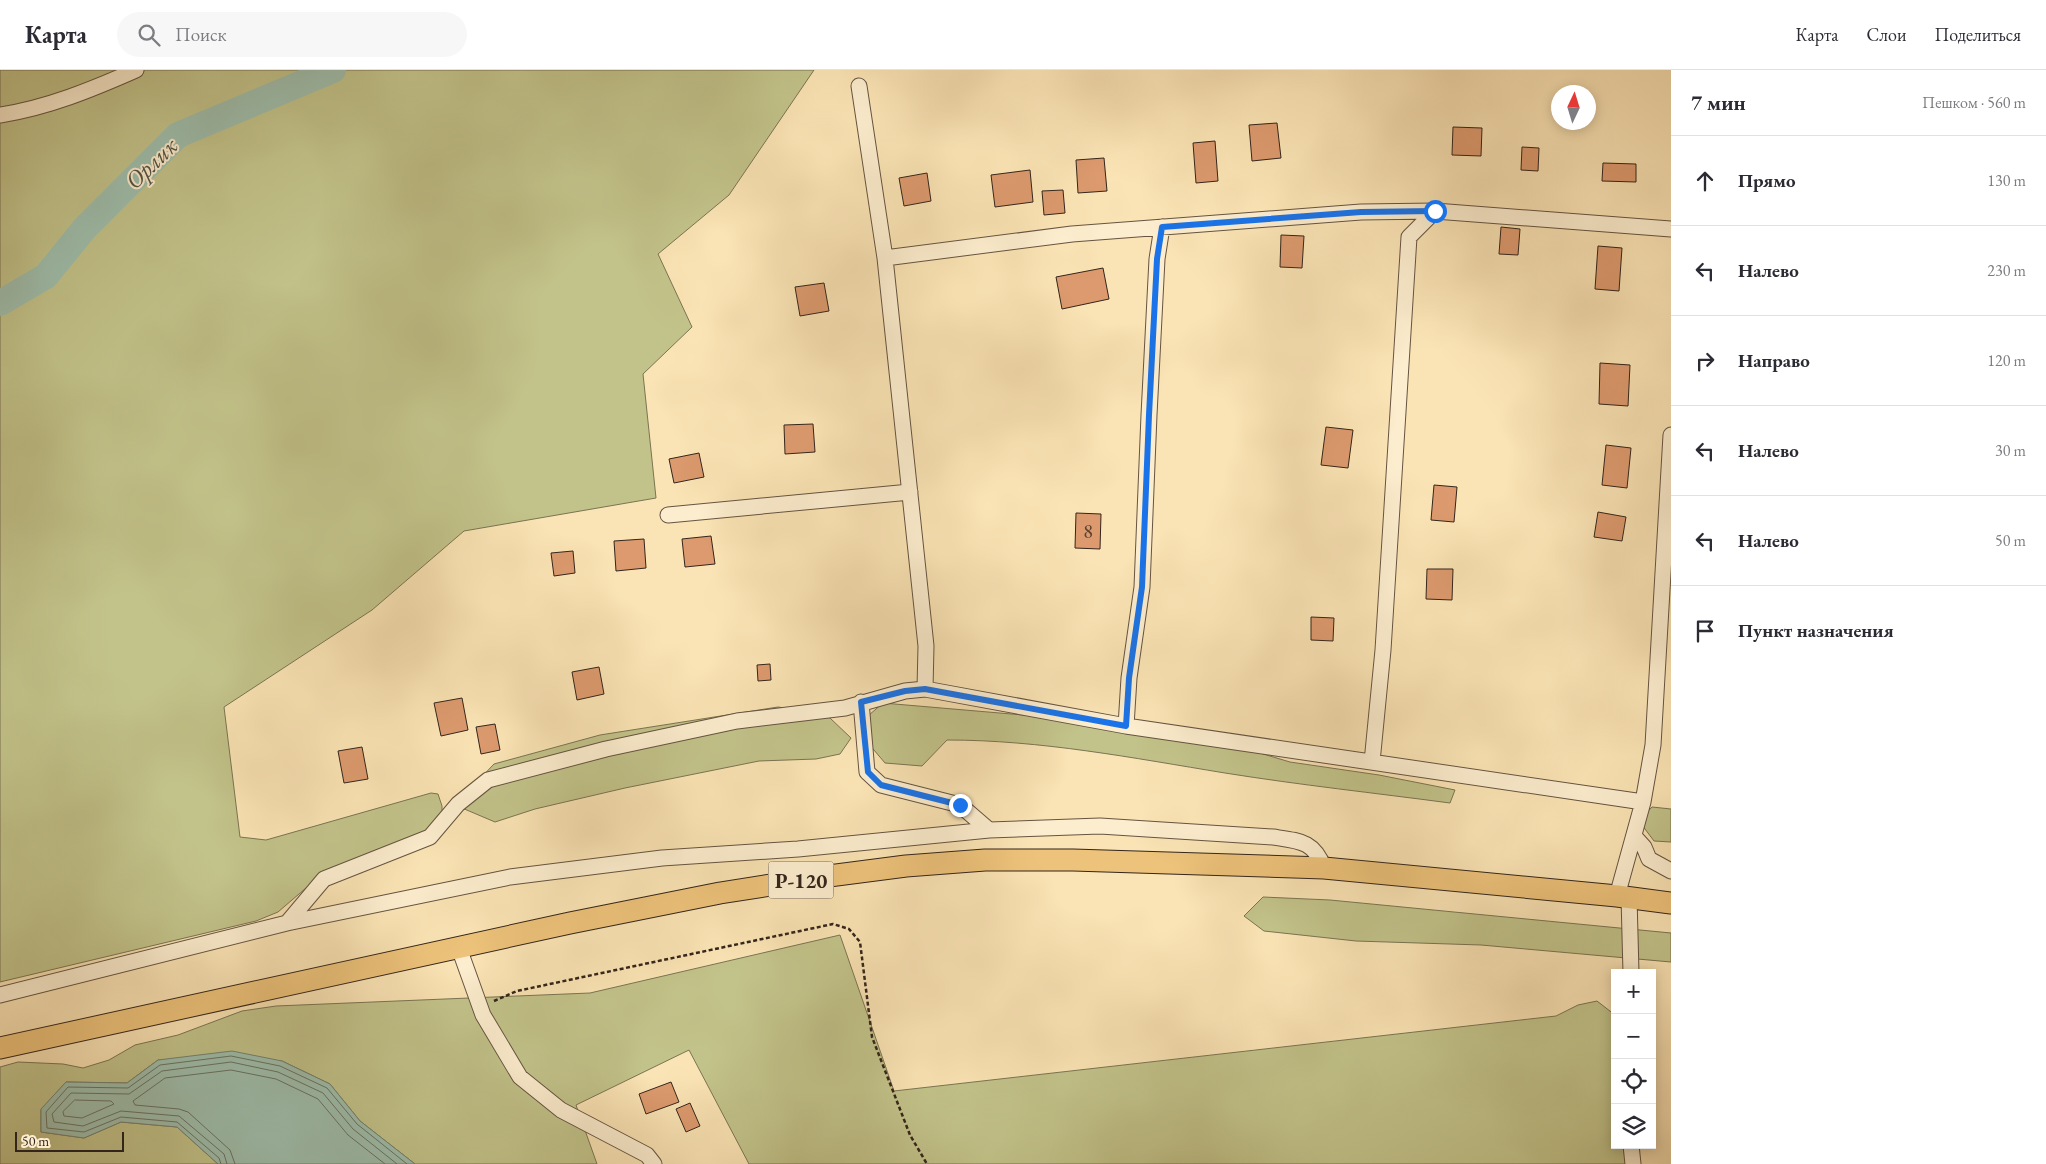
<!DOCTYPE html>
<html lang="ru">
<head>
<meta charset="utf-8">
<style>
	body { margin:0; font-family:"EB Garamond",serif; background:#f7f7f7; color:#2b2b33 }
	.controls { position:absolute; right:15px; bottom:15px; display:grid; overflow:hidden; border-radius:0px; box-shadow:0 2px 12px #0003 }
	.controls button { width:45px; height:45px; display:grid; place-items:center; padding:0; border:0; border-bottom:1px solid #e1e1e2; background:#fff; color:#2b2b33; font:25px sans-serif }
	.compass { position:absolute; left:1551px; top:15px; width:45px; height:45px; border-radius:50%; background:#fff; box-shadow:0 2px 12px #0003; rotate:4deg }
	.scale { position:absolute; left:15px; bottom:12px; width:109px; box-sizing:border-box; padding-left:5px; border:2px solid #33251b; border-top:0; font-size:14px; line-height:18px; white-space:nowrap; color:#33251b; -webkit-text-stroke:4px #fcedce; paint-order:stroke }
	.stop { position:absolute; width:15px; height:15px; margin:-11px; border:4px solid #1a73e8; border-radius:50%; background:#fff }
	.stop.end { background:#1a73e8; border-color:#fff; box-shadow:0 1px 5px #0008 }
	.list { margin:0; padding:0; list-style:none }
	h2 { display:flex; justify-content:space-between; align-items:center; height:65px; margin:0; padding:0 20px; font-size:21px }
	h2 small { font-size:16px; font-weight:400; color:#7c7c81 }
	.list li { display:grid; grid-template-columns:32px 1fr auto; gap:15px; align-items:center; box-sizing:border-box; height:90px; padding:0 20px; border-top:1px solid #e1e1e2 }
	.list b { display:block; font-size:19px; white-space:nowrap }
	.list em { font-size:16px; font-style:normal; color:#7c7c81 }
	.icon { flex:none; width:28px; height:28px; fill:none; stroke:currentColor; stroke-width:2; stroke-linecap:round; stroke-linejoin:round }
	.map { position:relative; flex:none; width:1671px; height:1094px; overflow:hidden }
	header { display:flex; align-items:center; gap:30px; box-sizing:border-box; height:70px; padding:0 25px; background:#fff; border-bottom:1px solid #e1e1e2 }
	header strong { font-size:24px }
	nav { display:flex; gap:28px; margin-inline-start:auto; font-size:18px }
	.search { width:350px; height:45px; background:#f7f7f7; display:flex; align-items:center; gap:12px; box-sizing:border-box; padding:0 18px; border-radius:28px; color:#7c7c81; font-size:19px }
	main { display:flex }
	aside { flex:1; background:#fff }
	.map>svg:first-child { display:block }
</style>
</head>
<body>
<header>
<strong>Карта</strong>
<div class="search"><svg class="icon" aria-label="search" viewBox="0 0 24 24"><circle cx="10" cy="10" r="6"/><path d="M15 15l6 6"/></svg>Поиск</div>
<nav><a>Карта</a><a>Слои</a><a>Поделиться</a></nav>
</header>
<main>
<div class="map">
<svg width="1671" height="1094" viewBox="0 0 1671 1094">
	<rect width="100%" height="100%" fill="#fae3b4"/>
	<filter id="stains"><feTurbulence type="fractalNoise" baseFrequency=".004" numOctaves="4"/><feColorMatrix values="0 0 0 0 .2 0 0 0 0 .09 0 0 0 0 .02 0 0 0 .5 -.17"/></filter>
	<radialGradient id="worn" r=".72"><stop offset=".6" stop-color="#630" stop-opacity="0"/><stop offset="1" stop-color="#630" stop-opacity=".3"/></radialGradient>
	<path fill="#c2c38a" stroke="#7a7452" d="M0,0H814L729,125L658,184L692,257L643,304L656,428L464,461L372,540L224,637L240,767L266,770L431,723L438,724L442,736V745L424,765L320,806L278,842L256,851L0,912Z
		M883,633L1058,648L1213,669L1290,692L1379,705L1455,720L1450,733C1375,723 1300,715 1225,703C1133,688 1041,670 947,670L922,696L885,693L868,673L862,651Z
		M778,637L813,642L830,648L851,668L840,684L816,689L759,691L625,718L535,739L495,752L462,738L473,716L494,694L600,665Z
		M1652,737L1671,739V772L1654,771L1639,751Z
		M1263,827L1330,830L1671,863V892L1481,875L1356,871L1264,861L1244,846Z
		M840,865L894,1021L1556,946L1578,935L1597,931L1615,945V1075H1631L1629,1094H749L689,980L576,1035L597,1094H415L360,1051L330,1014L282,991L158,990L127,1013L66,1012L41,1040V1062L84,1068L121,1052L177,1057L218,1094H0V997L18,992L63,994L83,998L109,990L135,975L178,965L242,941L276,936L590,923Z"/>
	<path fill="#9ebeac" stroke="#738172" d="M232,981L282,991L330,1014L360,1051L415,1094H218L177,1057L121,1052L84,1068L41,1062V1039L66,1012L127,1013L158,990Z"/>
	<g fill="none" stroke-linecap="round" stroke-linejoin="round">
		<path stroke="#687264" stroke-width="1" d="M75,1030L111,1031L114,1034L82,1048L64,1046L63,1042Z
			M221,1094L219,1088L177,1052L121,1047L84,1062L47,1058L46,1042L68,1017L128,1018L160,995L231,986L280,996L327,1018L357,1054L407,1094
			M227,1094L224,1084L179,1046L121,1041L83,1056L54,1052L52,1044L71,1023L129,1024L162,1001L231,992L278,1002L323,1023L353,1059L397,1094
			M235,1094L230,1080L188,1042L179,1039L135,1035L133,1031L165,1008L231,1000L276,1009L318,1029L348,1065L385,1094"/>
		<path stroke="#9ebeac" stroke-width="26" d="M0,233L46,206L84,159L178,65L333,0"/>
	</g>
	<path fill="#dc9a6e" stroke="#33251b" d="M1277,53L1281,88L1252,91L1249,55Z
		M1453,57L1482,58L1481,86L1452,85Z
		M1215,71L1218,111L1196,113L1193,73Z
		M1522,77L1539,78L1538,101L1521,100Z
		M1104,88L1107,121L1078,123L1076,90Z
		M1603,93L1636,94V112L1602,111Z
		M1030,100L1033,132L995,137L991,105Z
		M927,103L931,131L904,136L899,108Z
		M1063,120L1065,143L1044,145L1042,121Z
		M1501,157L1520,159L1518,185L1499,184Z
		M1281,165L1304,166L1302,198L1280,197Z
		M1598,176L1622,178L1619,221L1595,219Z
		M1103,198L1109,229L1062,239L1056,207Z
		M824,213L829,241L800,246L795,217Z
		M1600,293L1630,295L1628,336L1599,334Z
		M813,354L815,382L785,384L784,355Z
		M1326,357L1353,360L1348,398L1321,395Z
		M1606,375L1631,378L1627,418L1602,415Z
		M699,383L704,407L674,413L669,389Z
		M1434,415L1457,417L1454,452L1431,450Z
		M1598,442L1626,447L1622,471L1594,467Z
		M1076,443L1101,444L1100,479L1075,478Z
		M711,466L715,494L685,497L682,469Z
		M644,469L646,498L616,501L614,471Z
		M573,481L575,503L554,506L551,483Z
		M1427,499H1453L1452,530L1426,529Z
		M1311,547L1334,548L1333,571L1311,570Z
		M770,594L771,610L758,611L757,595Z
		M599,597L604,624L577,630L572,602Z
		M462,628L468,660L441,666L434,633Z
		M495,654L500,680L481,684L476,657Z
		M362,677L368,709L344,713L338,681Z
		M671,1012L679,1032L646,1044L639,1024Z
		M690,1033L700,1056L686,1062L676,1039Z"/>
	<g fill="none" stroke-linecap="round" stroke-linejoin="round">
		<defs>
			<path id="minor" d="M0,45C47,38 93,19 136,0
				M885,188L1072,164L1361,142L1435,141L1671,159
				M668,445L910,422
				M925,619L1126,656L1643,732
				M861,632L867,702L881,715L960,735L989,760
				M1126,656L1129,608L1142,517L1149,345L1157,189L1162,157
				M1372,692L1383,580L1409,167L1435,141
				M1634,766L1644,777L1649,789L1671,801
				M1617,826L1643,732L1653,675L1671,365
				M1629,827L1631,903
				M287,853L324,809L430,767L458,734L488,710L606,679L737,651L845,638L905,621L925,619L926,576L885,188L859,16
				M459,878L483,945L520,1007L561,1040L647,1085L654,1094
				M0,925L287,853L510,807L662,788L798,779L989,760L1100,756L1273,767C1300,771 1314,771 1324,798
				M1631,1075L1633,1094"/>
			<path id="highway" d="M0,978L570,853L720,823L821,807L906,796L985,790H1073L1324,798L1617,826L1671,833"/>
		</defs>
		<use href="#minor" stroke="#655441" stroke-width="17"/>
		<use href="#highway" stroke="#33251b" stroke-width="23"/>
		<path stroke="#33251b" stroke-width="2.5" stroke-dasharray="4 2.5" stroke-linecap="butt" d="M494,931L517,921L833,854L849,859L860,872L872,967L910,1065L927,1094"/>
		<use href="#minor" stroke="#fcedce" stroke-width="15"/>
		<use href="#highway" stroke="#edc27a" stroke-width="21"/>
	</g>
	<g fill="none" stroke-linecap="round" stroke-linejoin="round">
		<path stroke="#1a73e8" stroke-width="6" d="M960,735L881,715L868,702L861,632L905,621L925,619L1126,656L1129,608L1142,517L1149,345L1157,189L1162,157L1361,142L1435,141"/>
	</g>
	<g text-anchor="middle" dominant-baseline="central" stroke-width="4" stroke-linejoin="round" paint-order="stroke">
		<g font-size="20" fill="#5d4230">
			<text x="1088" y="461">8</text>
		</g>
		<rect fill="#fcedce" stroke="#6f6151" stroke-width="1" x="768.5" y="791.5" width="65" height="37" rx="4"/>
		<g font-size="21" font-weight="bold" fill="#33251b">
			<text x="801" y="810">Р-120</text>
		</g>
		<g font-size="24" font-style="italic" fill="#535346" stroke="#fcedce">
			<text transform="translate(151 93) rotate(-44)">Орлик</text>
		</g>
	</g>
	<rect width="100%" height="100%" filter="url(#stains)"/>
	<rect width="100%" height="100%" fill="url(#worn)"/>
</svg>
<div class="controls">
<button>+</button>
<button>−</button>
<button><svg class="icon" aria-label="locate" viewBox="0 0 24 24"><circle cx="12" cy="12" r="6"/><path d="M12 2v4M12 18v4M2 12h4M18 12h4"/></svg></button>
<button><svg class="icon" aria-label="layers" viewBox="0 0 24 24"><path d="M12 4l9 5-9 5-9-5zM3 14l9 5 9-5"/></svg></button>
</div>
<svg class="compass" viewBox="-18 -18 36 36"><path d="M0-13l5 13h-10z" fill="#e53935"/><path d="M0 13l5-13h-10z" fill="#7c7c81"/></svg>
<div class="scale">50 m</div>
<div class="stop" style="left:1435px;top:141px"></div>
<div class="stop end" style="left:960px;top:735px"></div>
</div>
<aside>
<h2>7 мин<small>Пешком · 560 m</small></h2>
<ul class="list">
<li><svg class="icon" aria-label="ahead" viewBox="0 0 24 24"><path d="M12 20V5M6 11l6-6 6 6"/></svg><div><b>Прямо</b></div><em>130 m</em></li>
<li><svg class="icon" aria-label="left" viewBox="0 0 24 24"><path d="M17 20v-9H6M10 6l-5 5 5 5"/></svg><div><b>Налево</b></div><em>230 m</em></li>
<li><svg class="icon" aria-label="right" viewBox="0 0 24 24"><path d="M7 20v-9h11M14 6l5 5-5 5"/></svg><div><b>Направо</b></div><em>120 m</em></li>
<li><svg class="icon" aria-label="left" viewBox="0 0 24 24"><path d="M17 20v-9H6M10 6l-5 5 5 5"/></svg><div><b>Налево</b></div><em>30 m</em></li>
<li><svg class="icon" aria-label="left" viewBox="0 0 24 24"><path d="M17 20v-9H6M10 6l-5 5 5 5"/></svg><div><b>Налево</b></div><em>50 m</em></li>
<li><svg class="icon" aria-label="arrive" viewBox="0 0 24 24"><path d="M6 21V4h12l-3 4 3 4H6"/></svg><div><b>Пункт назначения</b></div></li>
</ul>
</aside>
</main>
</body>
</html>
